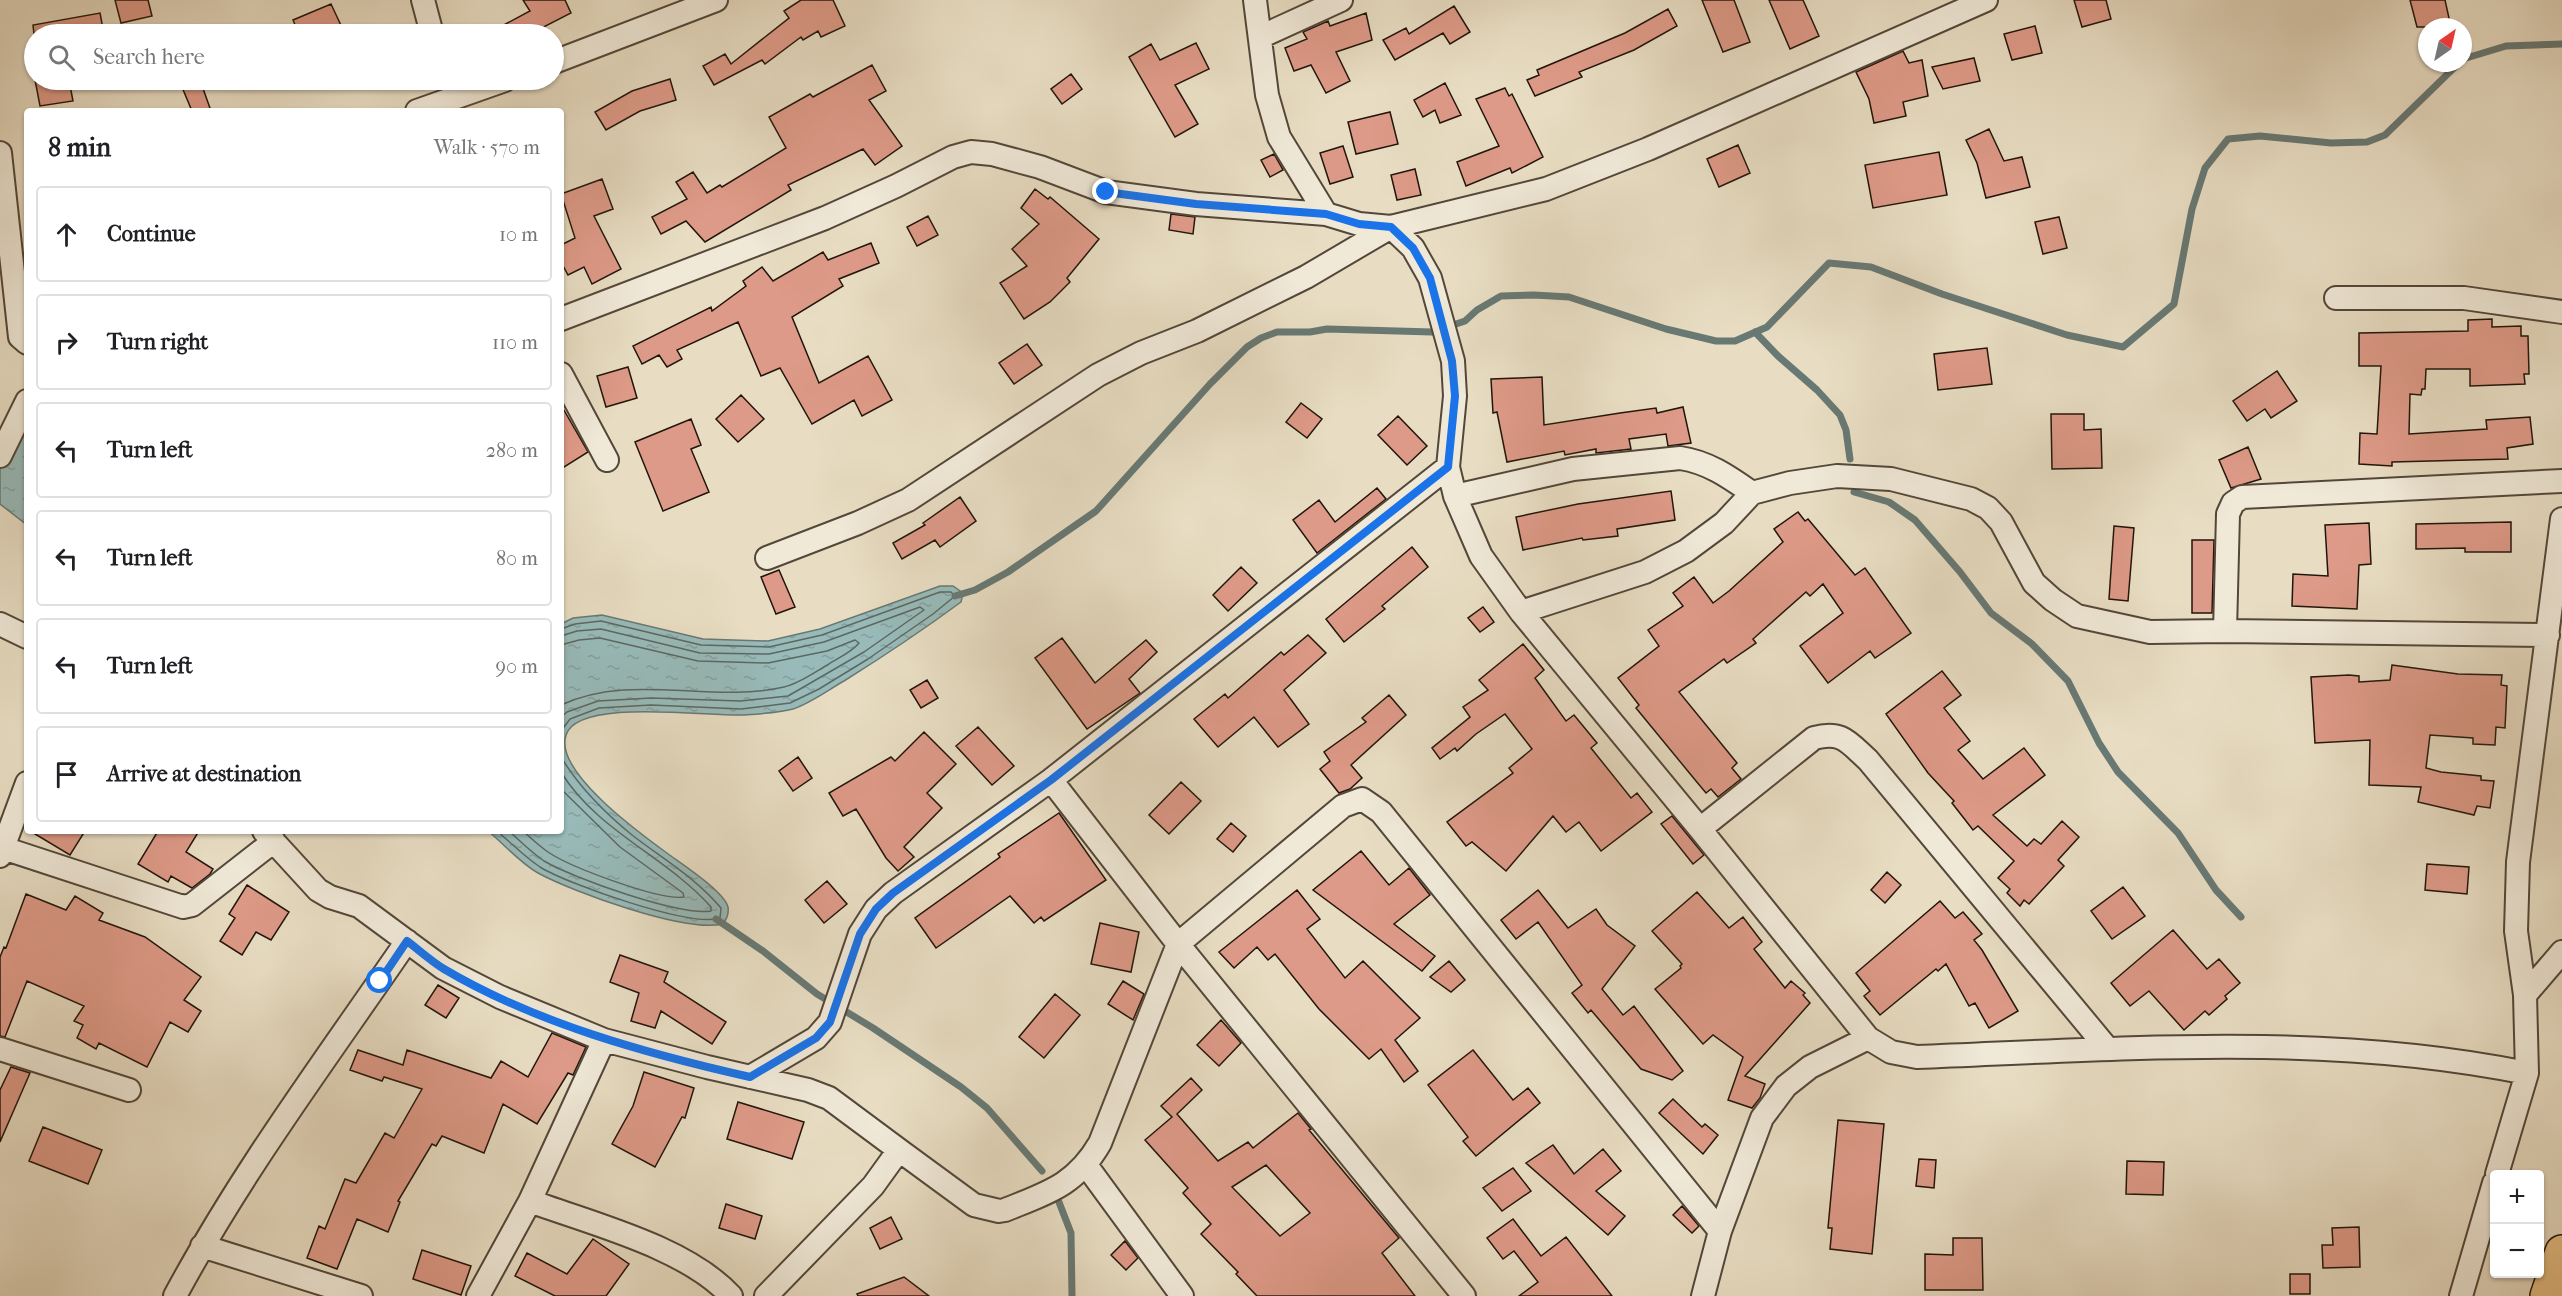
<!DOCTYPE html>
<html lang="en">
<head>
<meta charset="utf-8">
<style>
	body { margin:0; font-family:"IM FELL French Canon",serif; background:#f6f6f6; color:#202124 }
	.controls { position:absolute; right:18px; bottom:18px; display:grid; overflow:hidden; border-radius:6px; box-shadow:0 2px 4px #0004 }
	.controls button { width:54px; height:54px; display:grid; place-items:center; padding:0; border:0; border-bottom:2px solid #e0e0e0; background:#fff; color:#202124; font:30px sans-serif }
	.compass { position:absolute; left:2418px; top:18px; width:54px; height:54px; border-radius:50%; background:#fff; box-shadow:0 2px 4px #0004; rotate:34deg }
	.stop { position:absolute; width:18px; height:18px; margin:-14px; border:4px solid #1a73e8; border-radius:50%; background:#fff }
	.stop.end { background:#1a73e8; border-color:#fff; box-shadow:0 2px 6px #0008 }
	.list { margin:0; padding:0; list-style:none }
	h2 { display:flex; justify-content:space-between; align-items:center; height:78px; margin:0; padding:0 24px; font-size:26px }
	h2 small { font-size:20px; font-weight:400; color:#757577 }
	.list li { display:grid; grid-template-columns:39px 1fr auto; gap:18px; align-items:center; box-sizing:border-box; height:96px; margin:0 12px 12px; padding:0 12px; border:2px solid #e0e0e0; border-radius:6px }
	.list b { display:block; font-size:22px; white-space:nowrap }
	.list em { font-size:20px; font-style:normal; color:#757577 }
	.icon { flex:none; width:33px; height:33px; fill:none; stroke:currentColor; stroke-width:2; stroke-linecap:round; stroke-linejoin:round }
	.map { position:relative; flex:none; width:2562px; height:1296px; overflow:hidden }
	.search { position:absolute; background:#fff; box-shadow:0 2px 4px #0004; left:24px; top:24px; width:540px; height:66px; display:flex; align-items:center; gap:15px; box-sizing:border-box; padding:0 21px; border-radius:33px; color:#757577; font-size:22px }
	.panel { position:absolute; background:#fff; box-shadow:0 2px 4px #0004; left:24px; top:108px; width:540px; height:726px; border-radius:6px }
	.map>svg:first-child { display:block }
</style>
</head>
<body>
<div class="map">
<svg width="2562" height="1296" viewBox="0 0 2562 1296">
	<defs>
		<pattern id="water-ripples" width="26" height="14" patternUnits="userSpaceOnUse" patternTransform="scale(1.5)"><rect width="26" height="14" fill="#98bbba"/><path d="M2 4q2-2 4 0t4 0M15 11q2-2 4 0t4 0" fill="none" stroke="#83a09f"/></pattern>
	</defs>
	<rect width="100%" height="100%" fill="#e8ddc3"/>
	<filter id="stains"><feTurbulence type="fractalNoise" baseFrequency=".00333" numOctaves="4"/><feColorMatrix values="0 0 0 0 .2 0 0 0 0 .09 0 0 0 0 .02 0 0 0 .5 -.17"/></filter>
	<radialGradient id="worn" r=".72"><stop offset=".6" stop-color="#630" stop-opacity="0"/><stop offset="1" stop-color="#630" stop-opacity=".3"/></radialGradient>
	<path fill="url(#water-ripples)" stroke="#687974" stroke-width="1.5" d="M27,401V525L0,504V456Z
		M940,586H953L963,593L961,602C923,630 884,656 844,681C828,690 811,703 793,709C778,713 758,714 743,715C710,717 578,697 566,735C553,772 645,837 671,856C685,866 724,892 728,907C729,914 727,919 723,924C685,933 573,892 538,873C520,863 504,844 488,831H561V624L573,618L602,615L703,639L768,641L820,629Z"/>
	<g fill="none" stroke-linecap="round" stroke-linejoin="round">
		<path stroke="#5c6862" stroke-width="1.5" d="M561,629L575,624L601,621L701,645L769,647L822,635L940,592H951L955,596L933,614L868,659L819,689L790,703L741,709L651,705L599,708L570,719L561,731
			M561,636L577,631L601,629L700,653L769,654L824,642L920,607L924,610L864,652L788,696L740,701L651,698L598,701L567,712L561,717
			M561,645L579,640L600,638L698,661L768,663L827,651L855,640L859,643C852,652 838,658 829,664C815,672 799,684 784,687C710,704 632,672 561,705
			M497,831C511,843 525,857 540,867C567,884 692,928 720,918L721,908C696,878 663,859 632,835C605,813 579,787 561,757
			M509,831C520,841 532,853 544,861C573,878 679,916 711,911V907C667,857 597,831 561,772
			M523,831C531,838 539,846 548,852C570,867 660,901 684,897L683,893L620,847L561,789"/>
		<path stroke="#687974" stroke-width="7" d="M2463,59L2506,46L2562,44
			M1755,332L1778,356L1817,390L1840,415L1846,430L1850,459
			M1854,492L1889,502L1915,520L1960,572L1991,613L2032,644L2068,681L2099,743L2118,772L2178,833L2216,890L2241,917
			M955,596L975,590L1008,572L1096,511L1210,384L1247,347L1261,338L1277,332H1310L1327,329L1432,332L1465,321L1477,310L1501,296L1534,295L1569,297L1666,329L1716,341H1735L1767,327L1829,263L1871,267L1942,294L2067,335L2123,347L2174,304L2192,209L2205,168L2228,139L2260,136L2331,143L2367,142L2385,135L2459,63
			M716,919L763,951L817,994L873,1028L961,1087L987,1108L1042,1171
			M1057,1197L1071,1233L1072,1296"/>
	</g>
	<path fill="#de9a88" stroke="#21150b" stroke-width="1.5" fill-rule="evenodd" d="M115,0H148L152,16L121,23Z
		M523,0H565L571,13L530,34H487L530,11Z
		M801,0H833L845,26L821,37L818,31L803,40L801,37L765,64L762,60L714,85L703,66L725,54L731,64L789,18L784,11Z
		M1702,0H1734L1750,42L1723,52Z
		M1769,0H1803L1819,36L1790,49Z
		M2074,0H2106L2111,19L2082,27Z
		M2410,0H2445L2451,27H2417Z
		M331,4L345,34H299L293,20Z
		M1454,6L1470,32L1450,44L1443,33L1395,60L1383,40L1406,28L1409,34Z
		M1668,9L1677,26L1634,50L1579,72L1582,77L1535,96L1527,80L1539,75L1537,70L1625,33Z
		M100,13L104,34H34L33,25Z
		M1366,13L1372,40L1336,52L1350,81L1326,93L1311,65L1294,71L1285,48L1307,39L1303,32L1328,21L1330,26Z
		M2035,26L2042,53L2012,60L2004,34Z
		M1196,43L1209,69L1175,85L1198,124L1175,137L1129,57L1151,44L1160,60Z
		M1903,51L1909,63L1922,60L1928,96L1903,102L1906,116L1874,123L1869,99L1856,72Z
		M1974,58L1980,81L1943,89L1932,67Z
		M872,65L886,91L869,100L902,146L875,165L863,149L788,185L791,190L705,242L686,221L661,234L652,217L687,199L676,182L693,172L707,193L720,185L722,187L786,148L769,117L810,94L813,97Z
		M1071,74L1082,89L1062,104L1051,89Z
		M670,79L676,100L640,111L606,130L595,112L632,91Z
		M35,80H69L73,101L40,106Z
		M179,80H200L211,111H192Z
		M1445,83L1461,115L1440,123L1435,110L1423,117L1414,100Z
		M1505,88L1509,96L1512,94L1543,157L1512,173L1510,168L1466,186L1457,162L1499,146L1476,99Z
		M1390,112L1398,144L1356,154L1348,122Z
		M1989,129L2004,161L2022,157L2030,187L1986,198L1977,163L1966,140Z
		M1738,145L1750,173L1719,187L1707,159Z
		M1343,146L1353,177L1330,184L1320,153Z
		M1939,152L1947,195L1873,208L1865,165Z
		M1274,154L1283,170L1270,177L1261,160Z
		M1415,169L1421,195L1397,200L1391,175Z
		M602,179L613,209L594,216L621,269L592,284L584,267L568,275L561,262V245L575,238L561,194Z
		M1035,189L1048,199L1050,197L1099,239L1067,278L1070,282L1050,302L1024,319L1000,283L1027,266L1012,249L1039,224L1021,208Z
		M1171,214L1195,217L1193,234L1169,230Z
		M928,216L938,235L917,246L907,227Z
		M2059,217L2067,248L2043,254L2035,222Z
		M871,243L879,263L839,279L843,286L792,317L819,383L868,356L892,400L862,416L854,400L812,424L780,368L761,376L738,322L677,350L682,359L667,367L659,355L642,364L633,346L711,307L712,311L746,286L743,281L762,267L773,281L823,252L828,260Z
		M2492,319V327L2521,326V336H2528L2529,374H2524L2525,384L2470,386V369H2426L2425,389H2422L2421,395L2410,394L2409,434L2487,429L2486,420L2530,417L2533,444L2507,448L2508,459L2392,462V466L2359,464L2360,433L2377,434L2381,366H2359V333L2468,331V320Z
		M1027,344L1042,365L1014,384L999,363Z
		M1987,348L1992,384L1938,390L1934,354Z
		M628,367L637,398L606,407L597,376Z
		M2277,371L2297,401L2271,418L2265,409L2247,421L2233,401Z
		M1542,377L1544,425L1620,413L1656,408L1657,413L1683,407L1691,443L1668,446L1666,434L1629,439L1631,449L1596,453V449L1565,455L1564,451L1507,462L1497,412L1493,413L1491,379Z
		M741,395L764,419L738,442L716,419Z
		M1301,403L1322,419L1307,438L1286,422Z
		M561,405L588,452L561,469Z
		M2051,414H2084V430L2101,429L2102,468L2052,469Z
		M1398,416L1427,446L1407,465L1378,435Z
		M691,419L701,445L691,449L709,492L663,511L635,442Z
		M2248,447L2261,479L2231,488L2219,460Z
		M1377,488L1386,499L1317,553L1293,520L1319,500L1335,522Z
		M1671,491L1675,520L1617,529L1618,536L1583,540L1582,538L1523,550L1516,517L1578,504Z
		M960,497L976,521L940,547L935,540L902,559L893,543L925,525L923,523Z
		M1798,512L1805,521L1808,519L1855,575L1865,568L1911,633L1875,658L1870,651L1828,683L1800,646L1843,613L1823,584L1810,596L1806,592L1753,639L1756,643L1727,663L1724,659L1679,692L1737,763L1732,768L1741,779L1718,797L1711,789L1706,793L1696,781L1636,708L1639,705L1618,678L1659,646L1648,630L1683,606L1673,593L1694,577L1713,603L1729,591L1783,542L1774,529Z
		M2511,522V552H2465V548L2416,549V524Z
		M2369,523L2371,564L2359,565L2357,609L2292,606L2293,574L2328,576L2325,525Z
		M2114,526L2134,528L2128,601L2109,599Z
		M2192,540H2214L2212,613H2192Z
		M1412,547L1428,567L1382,606L1385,609L1344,642L1326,619Z
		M1241,567L1257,583L1228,611L1213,595Z
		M779,570L795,607L776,614L761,577Z
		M1483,607L1494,622L1480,632L1468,618Z
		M1308,635L1326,653L1284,690L1309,724L1278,747L1254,717L1218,747L1194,719L1225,694L1228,698L1281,652L1284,655Z
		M1062,638L1095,683L1146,640L1157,652L1129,679L1140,693L1087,729L1035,658Z
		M1523,644L1544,670L1535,678L1566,721L1574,715L1597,743L1591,748L1631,798L1637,793L1652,812L1601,851L1579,822L1566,832L1553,816L1506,871L1472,842L1466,846L1447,822L1513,773L1509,768L1532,749L1505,714L1476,734L1457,751L1455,748L1440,759L1432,748L1470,717L1463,707L1488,690L1479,680Z
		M2392,665L2458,674L2502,675L2501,685L2507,686L2505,728L2496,727L2495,745L2473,744V738L2430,735L2426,768L2441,772L2481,776V780L2494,781L2490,808L2477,806L2474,815L2418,802L2421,787L2369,785L2370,740L2315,743L2311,677L2349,675L2359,676V682L2390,680Z
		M1942,671L1961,695L1944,708L1970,741L1958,750L1983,779L2024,748L2045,775L1993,815L2027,846L2034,839L2041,844L2062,821L2079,837L2058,860L2064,866L2029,904L2024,900L2020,906L2007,893L2010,889L1998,878L2014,861L1978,826L1973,830L1952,803L1954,801L1928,773L1886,714Z
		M927,680L938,698L921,708L910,690Z
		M1389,695L1406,715L1351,765L1362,778L1350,789L1339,793L1320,769L1330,761L1324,752L1366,722L1362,718Z
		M978,727L1014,766L992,785L956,746Z
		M924,732L956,764L927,793L942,808L904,847L914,857L898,871L886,858L856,809L843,816L829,793L891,757L895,761Z
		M798,757L812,778L793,791L779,771Z
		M1181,782L1201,801L1169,834L1149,815Z
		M1059,813L1106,880L1044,921L1041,917L1034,923L1010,896L936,948L915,918L1000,857L998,854Z
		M1672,816L1704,855L1693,864L1661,824Z
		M1231,823L1246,836L1233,852L1217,839Z
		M30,831H85L70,855Z
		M158,831H199L186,852L213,869L210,874L192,888L171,876L168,882L138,864Z
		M1361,851L1389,885L1409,868L1430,895L1394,924L1435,956L1422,971L1313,890Z
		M2427,864L2469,867L2467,894L2425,890Z
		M1887,872L1901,885L1885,903L1871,890Z
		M827,881L847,904L824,923L805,900Z
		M247,885L289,912L271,940L256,932L242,955L220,941L235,918L229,914Z
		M2123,887L2145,916L2112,939L2091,911Z
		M1297,890L1320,919L1307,929L1345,978L1363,961L1420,1018L1395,1040L1418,1071L1404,1082L1381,1049L1369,1059L1319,1009L1275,954L1268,960L1257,947L1234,968L1219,952Z
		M1538,890L1568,928L1596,909L1607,925L1635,946L1602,989L1623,1015L1634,1006L1683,1071L1672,1080L1641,1069L1591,1010L1588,1013L1572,993L1582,985L1538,922L1516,939L1501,920Z
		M1697,892L1729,928L1743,917L1762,942L1754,949L1785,988L1791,981L1805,993L1803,995L1810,1003L1745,1076L1765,1084L1760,1098L1752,1108L1728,1100L1743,1057L1713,1035L1703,1044L1655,989L1681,968L1680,966L1682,964L1652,931Z
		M26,894L66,910L75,896L103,913L99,920L145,937L201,977L184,1000L201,1011L188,1032L170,1022L147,1067L99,1043L96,1049L77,1038L83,1025L74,1021L84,1006L27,981L5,1037L0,1036V957L4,947L6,948Z
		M1940,901L1955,918L1963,912L1982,934L1974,940L1982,950L2018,1011L1989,1028L1975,1003L1969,1006L1946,964L1938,971L1936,969L1880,1015L1864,996L1870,991L1856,973Z
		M1100,923L1139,932L1131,972L1091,964Z
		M2173,930L2207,969L2219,959L2240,983L2225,996L2227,999L2209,1015L2205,1011L2184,1030L2149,991L2130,1006L2111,983Z
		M620,955L668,972L664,982L726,1022L712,1044L661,1011L655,1028L631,1021L639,993L610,982Z
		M1449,961L1465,980L1451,992L1430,977Z
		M1123,981L1144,994L1133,1020L1108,1004Z
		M438,985L459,998L446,1018L425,1005Z
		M1055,994L1080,1015L1044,1058L1019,1037Z
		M1221,1020L1241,1043L1219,1066L1197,1045Z
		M552,1033L586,1047L573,1075L568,1073L537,1124L503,1104L484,1153L442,1136L436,1146L432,1144L398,1201L400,1202L388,1232L357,1219L337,1269L307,1258L319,1226L325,1229L345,1179L356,1183L385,1133L394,1138L422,1089L384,1077L382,1081L350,1070L358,1050L403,1065L407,1050L491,1078L501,1061L528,1077Z
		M1473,1050L1513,1100L1528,1088L1540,1103L1476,1156L1463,1141L1468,1137L1428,1085Z
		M11,1067L30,1073L0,1142V1090Z
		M644,1072L694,1088L685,1118L682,1117L655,1167L612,1144L633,1106Z
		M1191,1078L1202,1090L1177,1114L1218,1161L1248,1142L1253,1148L1298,1113L1311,1129L1309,1130L1399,1238L1382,1253L1415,1296H1257L1236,1274L1238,1272L1201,1234L1211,1224L1183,1193L1188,1188L1145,1140L1172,1117L1161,1106ZM1266,1165L1310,1213L1280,1236L1232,1187Z
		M1673,1099L1702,1127L1705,1124L1718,1135L1703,1154L1659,1113Z
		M738,1102L804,1122L792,1159L727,1139Z
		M1838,1120L1884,1124L1872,1254L1830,1249L1832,1228H1828Z
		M43,1127L102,1150L88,1184L29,1161Z
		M1553,1145L1574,1174L1603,1149L1621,1171L1596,1191L1625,1216L1608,1235L1526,1163Z
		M1919,1159L1936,1160L1934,1188L1916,1186Z
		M2127,1161L2164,1162L2163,1195L2126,1194Z
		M1513,1168L1531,1191L1502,1211L1483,1188Z
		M726,1204L762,1216L755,1239L719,1228Z
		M1682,1206L1699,1226L1692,1233L1673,1215Z
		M891,1217L902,1239L880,1249L870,1228Z
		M1513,1219L1541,1256L1566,1237L1612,1296H1519L1538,1282L1514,1251L1503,1259L1487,1238Z
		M2359,1227L2360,1267L2323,1268L2322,1245H2333L2332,1228Z
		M1953,1238H1982L1983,1290H1925V1254L1953,1255Z
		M593,1239L629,1264L606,1296H555L515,1276L527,1253L567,1274Z
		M1125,1241L1138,1258L1126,1270L1111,1255Z
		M422,1250L471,1266L461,1295L413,1279Z
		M2290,1274H2310V1294H2290Z
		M904,1277L929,1296H858L857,1294Z"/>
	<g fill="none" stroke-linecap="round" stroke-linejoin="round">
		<defs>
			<path id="minor" d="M423,0L432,34
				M1255,0L1267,95L1279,137L1326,214
				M1260,37L1341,0
				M554,62L716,0
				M417,111L505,80
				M0,153L20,337L27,343
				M2336,298H2464L2562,312
				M561,319L825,218L896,186L953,157L971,152L992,154L1040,167L1106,192L1196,204L1326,214L1359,224L1391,227L1413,248L1430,278L1453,361L1455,396L1448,467L1455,496L1481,556L1521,612L1700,829L1868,1038L1891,1052L1917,1057C2120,1049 2326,1032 2527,1073
				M561,374L607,460
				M0,456L27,401
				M1455,496L1573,469L1680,458C1708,462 1729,477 1752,493
				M767,558L858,523L908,500L1098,375L1141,353L1197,331L1306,277L1391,227L1546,189L1648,149L1986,0
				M1521,612L1645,572L1686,551L1724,523L1752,493L1790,483L1837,476L1891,479L1971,499L1988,508L2001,522L2034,583L2053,600L2077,616L2150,632L2225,631L2548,635
				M0,624L27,637
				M2225,631L2228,514L2233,503L2242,497L2562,481
				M1051,780L1178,944L1464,1296
				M1700,829L1814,738C1842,730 1849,743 1868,760L2107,1048
				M264,831L318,890L330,897L359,906L443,968L500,997L604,1040L707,1067L808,1090L829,1098L899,1150L873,1186L766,1296
				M3,848L183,907L192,905L274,841
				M0,856L27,783
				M2525,995L2562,952
				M0,1049L129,1090
				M750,1077L816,1038L830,1022L860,934L876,909L893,893L1051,780L1448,467
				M899,1150L974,1205L999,1211L1005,1210C1047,1193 1076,1185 1100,1143L1178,944L1343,806L1362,799L1381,812L1720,1231
				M1086,1165L1182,1296
				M2497,1174L2527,1073L2525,995L2516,931L2518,862L2562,519
				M530,1201C592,1224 686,1247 731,1296
				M202,1246L361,1296
				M175,1296C242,1171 327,1058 407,941
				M478,1296L530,1201L604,1040
				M1703,1296L1720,1231L1762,1118L1786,1086L1810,1067L1868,1038
				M2461,1296L2494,1183"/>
			<path id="highway" d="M2547,1296L2562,1252"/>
		</defs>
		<use href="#minor" stroke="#534739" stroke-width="26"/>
		<use href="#highway" stroke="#21150b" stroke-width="36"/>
		<use href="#minor" stroke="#f0e9d8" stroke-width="22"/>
		<use href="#highway" stroke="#e4be82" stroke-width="33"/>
	</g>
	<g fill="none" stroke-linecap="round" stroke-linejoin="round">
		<path stroke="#1a73e8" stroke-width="8" d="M380,981L407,941C419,950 431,961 444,969C535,1023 648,1054 750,1077L816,1038L830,1022L860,934L876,909L893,893L1051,780L1448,467L1455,396L1452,361L1430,278L1413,248L1391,227L1359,224L1326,214L1196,204L1106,192"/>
	</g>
	<rect width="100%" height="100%" filter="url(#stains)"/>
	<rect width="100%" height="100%" fill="url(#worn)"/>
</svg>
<div class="controls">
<button>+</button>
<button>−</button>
</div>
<svg class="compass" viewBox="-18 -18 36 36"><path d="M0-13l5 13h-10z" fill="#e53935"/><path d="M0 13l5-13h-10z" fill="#757577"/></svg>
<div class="stop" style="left:380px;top:981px"></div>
<div class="stop end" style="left:1106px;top:192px"></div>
<div class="search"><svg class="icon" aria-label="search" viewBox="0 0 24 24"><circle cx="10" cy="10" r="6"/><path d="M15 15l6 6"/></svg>Search here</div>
<section class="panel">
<h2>8 min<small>Walk · 570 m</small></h2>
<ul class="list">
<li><svg class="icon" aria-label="ahead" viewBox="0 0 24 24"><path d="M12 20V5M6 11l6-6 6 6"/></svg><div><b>Continue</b></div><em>10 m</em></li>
<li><svg class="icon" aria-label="right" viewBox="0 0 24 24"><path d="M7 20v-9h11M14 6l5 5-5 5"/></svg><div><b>Turn right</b></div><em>110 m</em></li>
<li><svg class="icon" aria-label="left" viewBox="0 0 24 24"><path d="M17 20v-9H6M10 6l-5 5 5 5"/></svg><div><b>Turn left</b></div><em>280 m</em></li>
<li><svg class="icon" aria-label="left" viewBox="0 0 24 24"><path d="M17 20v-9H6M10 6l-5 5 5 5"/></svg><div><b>Turn left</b></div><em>80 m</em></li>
<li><svg class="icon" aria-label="left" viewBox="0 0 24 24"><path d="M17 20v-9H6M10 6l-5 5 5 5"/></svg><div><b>Turn left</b></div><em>90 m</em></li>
<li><svg class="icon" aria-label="arrive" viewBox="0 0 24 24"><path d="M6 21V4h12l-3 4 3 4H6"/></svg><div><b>Arrive at destination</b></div></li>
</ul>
</section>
</div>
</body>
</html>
